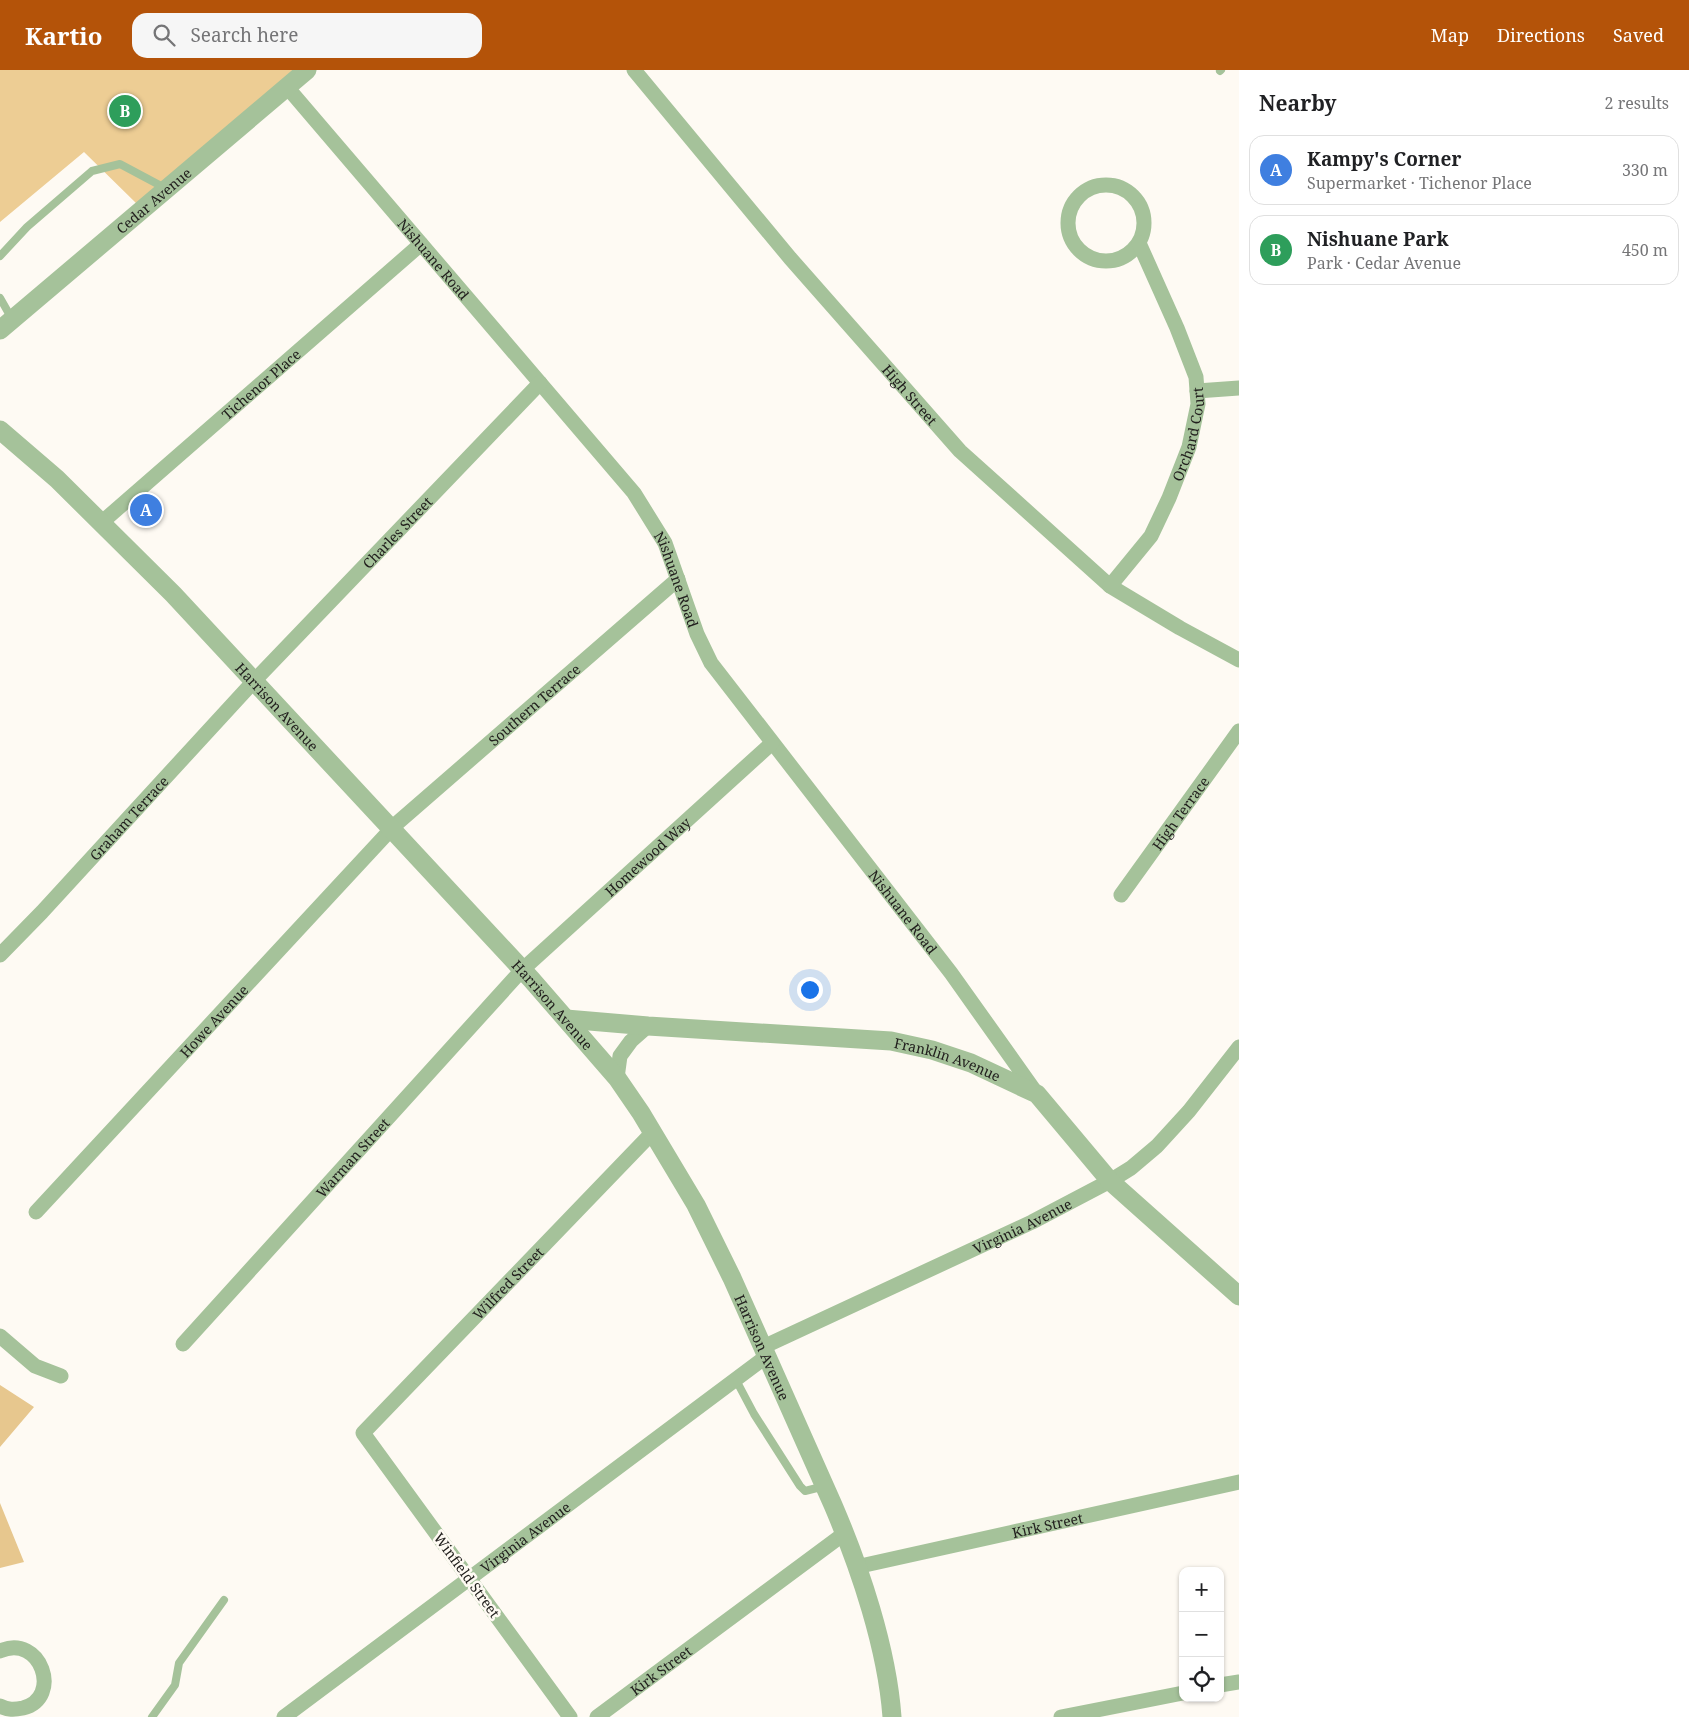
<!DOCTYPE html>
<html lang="en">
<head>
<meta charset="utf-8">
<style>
	body { margin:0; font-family:"Noto Serif",serif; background:#f6f6f6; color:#202124 }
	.controls { position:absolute; right:15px; bottom:15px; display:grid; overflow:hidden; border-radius:10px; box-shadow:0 1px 4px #0004 }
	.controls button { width:45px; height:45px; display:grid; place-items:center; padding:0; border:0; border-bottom:1px solid #e0e0e0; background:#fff; color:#202124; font:25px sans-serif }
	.you { position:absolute; left:809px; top:919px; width:18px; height:18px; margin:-12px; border:4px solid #fff; border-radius:50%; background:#1a73e8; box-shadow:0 0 0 8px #1a73e833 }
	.badge { display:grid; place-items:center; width:32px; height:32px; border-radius:50%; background:#b45309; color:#fff; font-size:16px; font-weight:700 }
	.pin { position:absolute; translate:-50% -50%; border:2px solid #fff; box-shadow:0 1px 5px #0006 }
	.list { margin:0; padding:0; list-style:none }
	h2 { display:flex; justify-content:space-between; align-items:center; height:65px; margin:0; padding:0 20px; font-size:21px }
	h2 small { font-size:16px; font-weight:400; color:#757577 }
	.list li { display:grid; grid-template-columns:32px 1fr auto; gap:15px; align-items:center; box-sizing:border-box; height:70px; margin:0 10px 10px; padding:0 10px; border:1px solid #e0e0e0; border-radius:15px }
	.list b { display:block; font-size:19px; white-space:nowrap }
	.list p { margin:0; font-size:16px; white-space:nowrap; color:#757577 }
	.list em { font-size:16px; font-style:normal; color:#757577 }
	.icon { flex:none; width:28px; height:28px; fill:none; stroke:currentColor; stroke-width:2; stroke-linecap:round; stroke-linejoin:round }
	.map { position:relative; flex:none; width:1239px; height:1647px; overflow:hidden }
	header { display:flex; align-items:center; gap:30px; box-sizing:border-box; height:70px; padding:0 25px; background:#b45309; color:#fff }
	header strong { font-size:24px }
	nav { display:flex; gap:28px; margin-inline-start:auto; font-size:18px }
	.search { width:350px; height:45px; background:#f6f6f6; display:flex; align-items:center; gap:12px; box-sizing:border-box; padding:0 18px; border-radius:15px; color:#757577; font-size:19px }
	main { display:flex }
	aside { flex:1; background:#fff }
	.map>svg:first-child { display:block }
</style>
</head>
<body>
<header>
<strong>Kartio</strong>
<div class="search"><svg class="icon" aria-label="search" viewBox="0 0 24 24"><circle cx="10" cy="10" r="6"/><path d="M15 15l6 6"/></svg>Search here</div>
<nav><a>Map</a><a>Directions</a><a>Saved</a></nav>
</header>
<main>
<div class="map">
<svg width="1239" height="1647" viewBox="0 0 1239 1647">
	<rect width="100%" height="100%" fill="#fefaf3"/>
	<path fill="#edcd94" d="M0,0H301L137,134L84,82L0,152Z"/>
	<path fill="#e7c78e" d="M0,1315L34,1337L0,1377Z
		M0,1433L24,1492L0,1498Z"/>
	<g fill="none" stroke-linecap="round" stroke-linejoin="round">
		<path stroke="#a5c29a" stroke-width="8" d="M1220,1L1221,0
			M0,186L27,157L92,101L120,94L165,118
			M0,228L12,249
			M736,1310L754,1344L800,1416L805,1421L825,1416
			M152,1647L175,1615L179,1593L224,1530"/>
		<g stroke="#a5c29a" stroke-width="15">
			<path id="s1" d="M634,0L790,188L960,381L1110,516L1180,558L1239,590"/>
			<path id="s2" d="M287,17L634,423L665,473L697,564L711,593L951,903L1037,1024"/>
			<circle cx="1106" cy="153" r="38"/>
			<path d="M1197,321L1239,318"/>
			<path id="s3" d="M101,453L421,174"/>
			<path id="s4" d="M1110,516L1151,466L1169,428L1189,377L1198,334L1196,307L1177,258L1139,173"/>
			<path id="s5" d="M1121,825L1239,661"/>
			<path id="s6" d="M0,885L42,842L254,611L540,313"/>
			<path d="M617,1008L620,986L631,971L648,956"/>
			<path id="s7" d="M36,1142L395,755L678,509"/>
			<path d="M0,1266L35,1296L61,1306"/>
			<path id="s8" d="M183,1274L522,900L772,673"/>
			<path id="s9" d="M763,1277L1032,1152L1110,1111L1131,1098L1157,1076L1189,1041L1239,977"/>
			<path id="s10" d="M856,1497L1239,1412"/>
			<path d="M0,1581C41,1563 63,1628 23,1638C14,1640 8,1640 0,1636"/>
			<path d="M1220,1615L1239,1612"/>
			<path id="s11" d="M284,1647L767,1286"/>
			<path id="s12" d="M570,1647L363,1363L653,1062"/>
			<path id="s13" d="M597,1647L845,1463"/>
			<path d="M1061,1647L1183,1623"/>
		</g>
		<g stroke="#a5c29a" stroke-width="19">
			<path id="s14" d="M0,260L307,0"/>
			<path id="s15" d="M0,360L57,409L173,524L531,909L617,1008L641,1043L696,1135L732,1208L833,1435C860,1498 887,1578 892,1647"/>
			<path id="s16" d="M566,949L648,956L891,971L932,980L971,993L1037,1024L1110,1111L1239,1226"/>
		</g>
	</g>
	<g text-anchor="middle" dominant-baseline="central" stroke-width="5" stroke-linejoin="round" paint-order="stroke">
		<g font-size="14" fill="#22201e" stroke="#fefaf3">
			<text stroke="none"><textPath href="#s14" startOffset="201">Cedar Avenue</textPath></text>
			<text stroke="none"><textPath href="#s2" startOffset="226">Nishuane Road</textPath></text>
			<text stroke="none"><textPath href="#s3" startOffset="212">Tichenor Place</textPath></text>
			<text stroke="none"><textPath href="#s1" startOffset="426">High Street</textPath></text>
			<text stroke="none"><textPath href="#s4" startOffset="174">Orchard Court</textPath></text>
			<text stroke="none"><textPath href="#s6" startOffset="580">Charles Street</textPath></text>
			<text stroke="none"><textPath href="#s2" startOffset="631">Nishuane Road</textPath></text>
			<text stroke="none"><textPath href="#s7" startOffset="712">Southern Terrace</textPath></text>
			<text stroke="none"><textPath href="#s15" startOffset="392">Harrison Avenue</textPath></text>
			<text stroke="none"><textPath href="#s5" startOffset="101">High Terrace</textPath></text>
			<text stroke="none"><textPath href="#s6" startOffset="188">Graham Terrace</textPath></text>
			<text stroke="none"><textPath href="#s8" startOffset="674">Homewood Way</textPath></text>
			<text stroke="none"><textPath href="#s2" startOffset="1036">Nishuane Road</textPath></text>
			<text stroke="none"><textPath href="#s15" startOffset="798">Harrison Avenue</textPath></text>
			<text stroke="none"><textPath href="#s7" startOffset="261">Howe Avenue</textPath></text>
			<text stroke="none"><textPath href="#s16" startOffset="385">Franklin Avenue</textPath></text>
			<text stroke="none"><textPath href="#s8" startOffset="252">Warman Street</textPath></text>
			<text stroke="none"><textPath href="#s9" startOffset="286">Virginia Avenue</textPath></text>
			<text stroke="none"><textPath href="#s12" startOffset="560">Wilfred Street</textPath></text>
			<text stroke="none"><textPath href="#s15" startOffset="1202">Harrison Avenue</textPath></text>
			<text stroke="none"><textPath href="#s10" startOffset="196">Kirk Street</textPath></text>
			<text stroke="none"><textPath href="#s11" startOffset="301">Virginia Avenue</textPath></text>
			<text transform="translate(467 1505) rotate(54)">Winfield Street</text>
			<text stroke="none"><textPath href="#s13" startOffset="79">Kirk Street</textPath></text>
		</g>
	</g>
</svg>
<div class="controls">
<button>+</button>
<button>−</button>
<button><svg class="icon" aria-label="locate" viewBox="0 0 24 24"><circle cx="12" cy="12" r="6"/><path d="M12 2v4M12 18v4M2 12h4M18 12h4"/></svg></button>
</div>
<div class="you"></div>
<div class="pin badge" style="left:146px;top:440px;background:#3f7fe0">A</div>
<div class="pin badge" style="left:125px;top:41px;background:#2e9e5b">B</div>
</div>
<aside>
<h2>Nearby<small>2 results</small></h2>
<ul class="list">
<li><span class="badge" style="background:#3f7fe0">A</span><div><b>Kampy's Corner</b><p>Supermarket · Tichenor Place</p></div><em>330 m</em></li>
<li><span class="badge" style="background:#2e9e5b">B</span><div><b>Nishuane Park</b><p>Park · Cedar Avenue</p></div><em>450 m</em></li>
</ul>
</aside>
</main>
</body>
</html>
